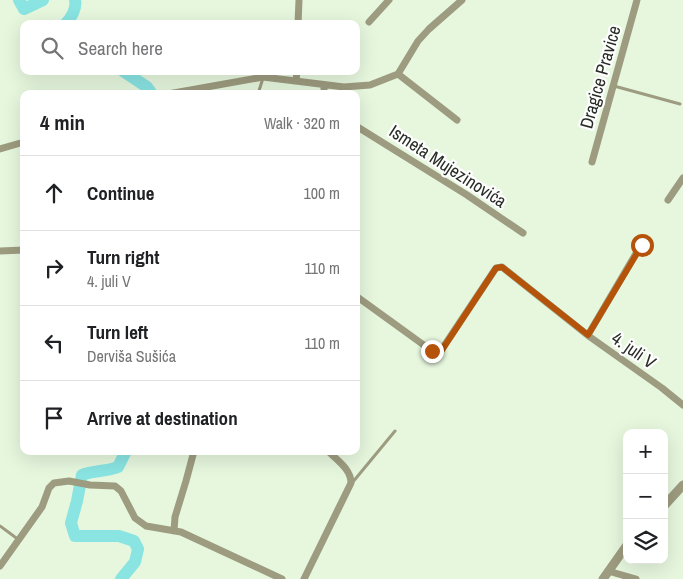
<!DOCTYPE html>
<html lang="en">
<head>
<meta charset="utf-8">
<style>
	body { margin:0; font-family:"Archivo Narrow",sans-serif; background:#f6f6f6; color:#202124 }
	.controls { position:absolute; right:15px; bottom:15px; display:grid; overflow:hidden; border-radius:10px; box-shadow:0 5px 20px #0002 }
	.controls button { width:45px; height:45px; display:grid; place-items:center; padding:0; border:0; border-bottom:1px solid #e0e0e0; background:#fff; color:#202124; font:25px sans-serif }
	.stop { position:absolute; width:15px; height:15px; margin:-11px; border:4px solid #b45309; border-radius:50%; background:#fff }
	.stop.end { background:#b45309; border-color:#fff; box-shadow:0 1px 5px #0008 }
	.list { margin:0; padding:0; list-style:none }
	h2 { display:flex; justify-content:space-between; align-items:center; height:65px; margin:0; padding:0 20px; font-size:21px }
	h2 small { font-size:16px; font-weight:400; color:#757577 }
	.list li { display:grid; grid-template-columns:32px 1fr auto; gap:15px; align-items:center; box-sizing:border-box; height:75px; padding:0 20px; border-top:1px solid #e0e0e0 }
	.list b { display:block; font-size:19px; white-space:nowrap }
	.list p { margin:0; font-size:16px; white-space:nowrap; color:#757577 }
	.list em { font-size:16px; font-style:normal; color:#757577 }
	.icon { flex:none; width:28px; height:28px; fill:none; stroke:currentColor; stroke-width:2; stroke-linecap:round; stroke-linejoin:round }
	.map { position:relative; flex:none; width:683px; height:579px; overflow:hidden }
	.search { position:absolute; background:#fff; box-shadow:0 5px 20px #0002; left:20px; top:20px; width:340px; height:55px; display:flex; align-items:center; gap:12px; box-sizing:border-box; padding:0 18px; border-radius:10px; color:#757577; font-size:19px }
	.panel { position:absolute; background:#fff; box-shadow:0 5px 20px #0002; left:20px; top:90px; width:340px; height:365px; border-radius:10px }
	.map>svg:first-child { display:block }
</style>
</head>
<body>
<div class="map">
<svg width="683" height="579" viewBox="0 0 683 579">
	<rect width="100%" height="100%" fill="#e6f7de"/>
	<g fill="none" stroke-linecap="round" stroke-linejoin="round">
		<path stroke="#89e4e2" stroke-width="12" d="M19,0L24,9L43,0
			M65,24C71,19 77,8 75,0
			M123,71L147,87L152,94
			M121,579L135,562L138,549L134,541L119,536H75L71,523L77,501L82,475C94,470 106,472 118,467L126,451"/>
		<path stroke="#9d9c80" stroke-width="3" d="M614,86L680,104
			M258,94L263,78
			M352,483L395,431
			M0,526L19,540"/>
		<path stroke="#9d9c80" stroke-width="7" d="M369,22L389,0
			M298,24L299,0
			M398,74L457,120
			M296,81L297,71
			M324,86V94
			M168,94L263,77L344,87L370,85L398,74L418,41L429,29L462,0
			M356,126L467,195L523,233
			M0,149L24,142
			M592,162L637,0
			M668,200L683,178
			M0,251L24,250
			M356,296L432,351L440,352L496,268L502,267L590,337L662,388L683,405
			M588,335L641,245
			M174,531L175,517L186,481L194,451
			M0,566L42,507L49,488L54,483L69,481L90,485L115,486L121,491L135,518L146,526L181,532L282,579
			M608,571L636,579
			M304,579L351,483C351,469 337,460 328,451"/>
		<path stroke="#9d9c80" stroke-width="9" d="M664,506L683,485
			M603,579L627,545"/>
	</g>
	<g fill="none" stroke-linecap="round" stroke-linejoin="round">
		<path stroke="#b45309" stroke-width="6" d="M432,351L437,352L442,350L496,268L502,267L588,335L642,245"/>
	</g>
	<g text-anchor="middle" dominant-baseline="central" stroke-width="4.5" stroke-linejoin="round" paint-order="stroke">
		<g font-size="18" fill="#272d24" stroke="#fefefe">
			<text transform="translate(600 77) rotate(-74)">Dragice Pravice</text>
			<text transform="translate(448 166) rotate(33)">Ismeta Mujezinovića</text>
			<text transform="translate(634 350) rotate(35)">4. juli V</text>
		</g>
	</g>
</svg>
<div class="controls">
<button>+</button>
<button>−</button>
<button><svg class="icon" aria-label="layers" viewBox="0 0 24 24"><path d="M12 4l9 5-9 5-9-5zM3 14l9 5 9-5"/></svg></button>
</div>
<div class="stop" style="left:642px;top:245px"></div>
<div class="stop end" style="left:432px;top:351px"></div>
<div class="search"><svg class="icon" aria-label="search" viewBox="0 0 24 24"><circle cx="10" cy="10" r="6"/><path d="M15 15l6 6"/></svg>Search here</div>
<section class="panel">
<h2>4 min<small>Walk · 320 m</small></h2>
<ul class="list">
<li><svg class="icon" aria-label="ahead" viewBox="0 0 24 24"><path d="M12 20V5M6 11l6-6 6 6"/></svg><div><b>Continue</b></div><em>100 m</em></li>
<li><svg class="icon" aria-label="right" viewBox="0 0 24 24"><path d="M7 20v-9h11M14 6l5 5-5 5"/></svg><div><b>Turn right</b><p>4. juli V</p></div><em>110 m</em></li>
<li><svg class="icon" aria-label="left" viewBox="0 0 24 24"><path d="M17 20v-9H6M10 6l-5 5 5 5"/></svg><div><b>Turn left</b><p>Derviša Sušića</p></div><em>110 m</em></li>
<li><svg class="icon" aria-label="arrive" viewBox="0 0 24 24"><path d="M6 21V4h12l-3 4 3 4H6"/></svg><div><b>Arrive at destination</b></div></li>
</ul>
</section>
</div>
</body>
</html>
